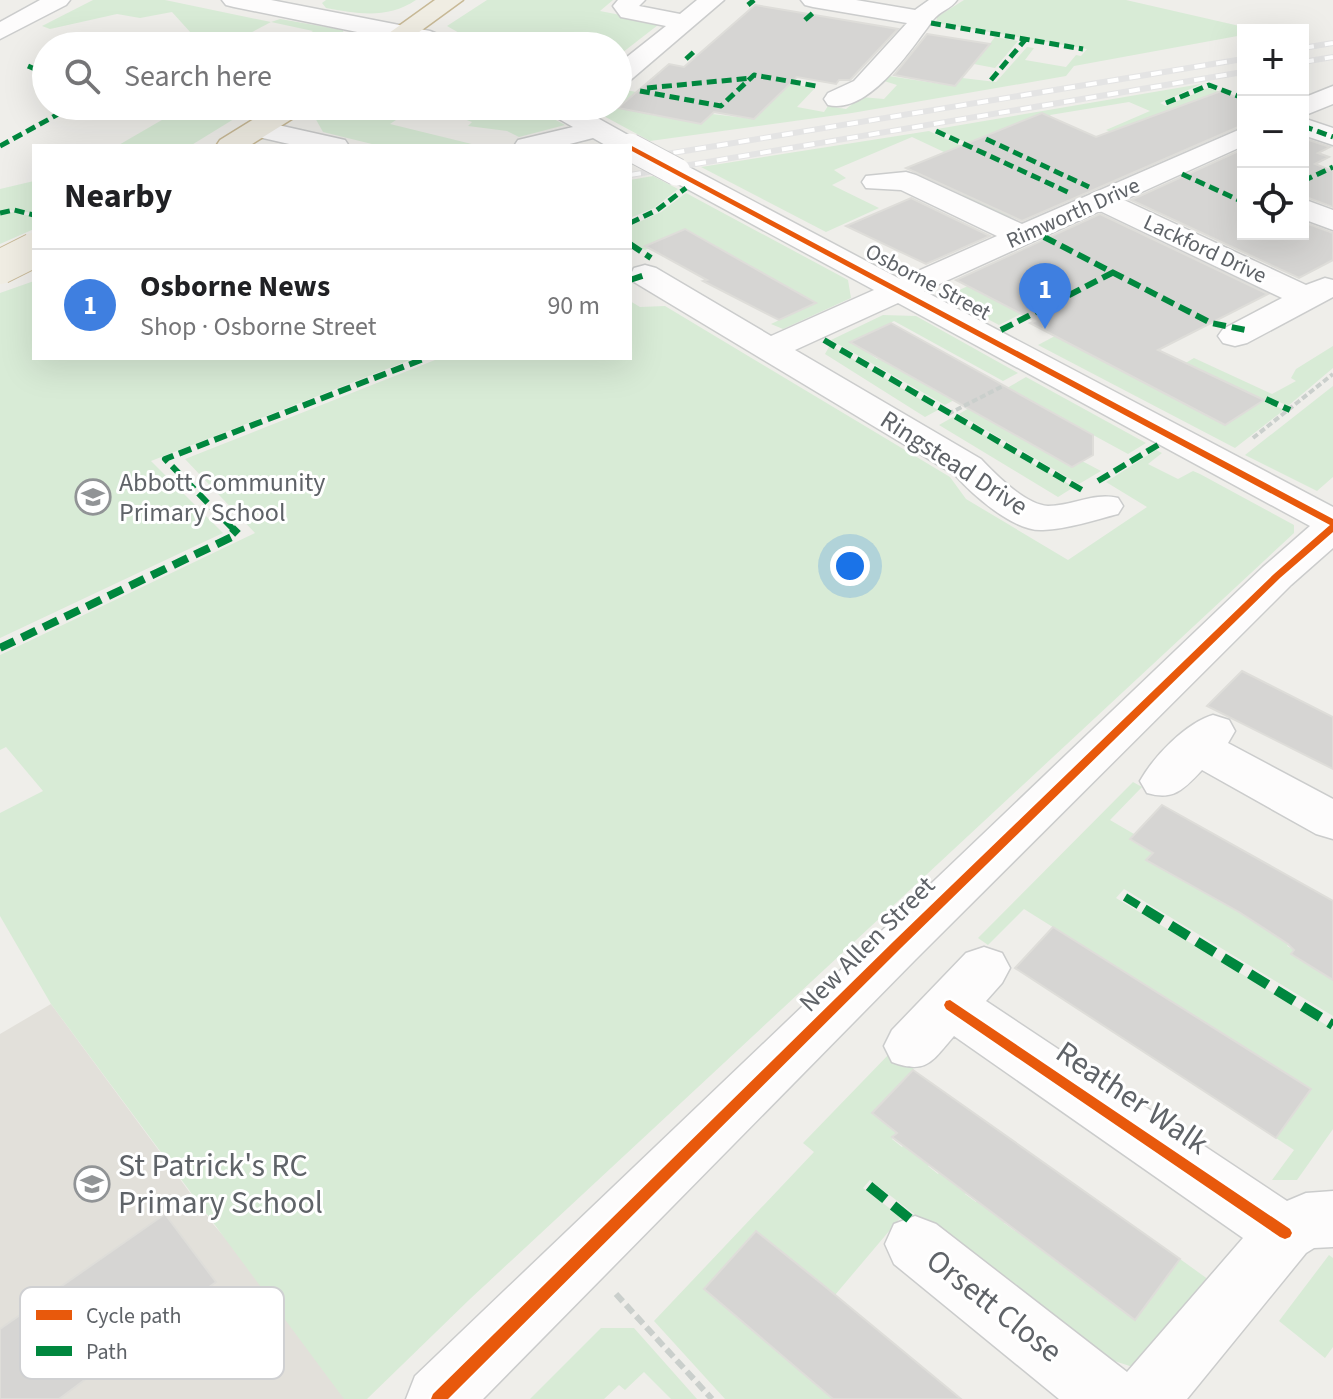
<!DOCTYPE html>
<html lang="en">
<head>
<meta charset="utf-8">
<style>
	body { margin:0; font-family:"Source Sans 3",sans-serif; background:#f2f2f2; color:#202124 }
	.controls { position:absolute; right:24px; top:24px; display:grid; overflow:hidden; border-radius:0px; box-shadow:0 8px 32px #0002 }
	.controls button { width:72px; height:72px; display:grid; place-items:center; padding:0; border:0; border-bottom:2px solid #e0e0e0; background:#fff; color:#202124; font:40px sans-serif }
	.you { position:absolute; left:850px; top:566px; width:28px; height:28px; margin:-20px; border:6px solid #fff; border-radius:50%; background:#1a73e8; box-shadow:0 0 0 12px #1a73e833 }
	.badge { display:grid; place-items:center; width:52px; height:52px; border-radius:50%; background:#919496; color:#fff; font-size:26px; font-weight:700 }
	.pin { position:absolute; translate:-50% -66px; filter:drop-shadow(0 2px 4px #0008) }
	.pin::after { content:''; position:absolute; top:42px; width:28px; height:24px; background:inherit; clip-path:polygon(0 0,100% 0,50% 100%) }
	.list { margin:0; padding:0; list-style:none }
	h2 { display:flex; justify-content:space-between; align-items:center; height:104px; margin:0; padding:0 32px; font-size:34px }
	h2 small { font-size:26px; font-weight:400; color:#757577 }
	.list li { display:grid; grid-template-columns:52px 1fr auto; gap:24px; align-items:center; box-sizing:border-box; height:112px; padding:0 32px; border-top:2px solid #e0e0e0 }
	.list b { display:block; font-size:30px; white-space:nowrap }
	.list p { margin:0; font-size:26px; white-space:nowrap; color:#757577 }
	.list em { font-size:26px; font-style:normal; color:#757577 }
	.icon { flex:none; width:44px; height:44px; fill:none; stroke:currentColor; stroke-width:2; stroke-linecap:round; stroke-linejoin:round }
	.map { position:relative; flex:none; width:1333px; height:1399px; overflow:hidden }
	.search { position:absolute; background:#fff; box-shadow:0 8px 32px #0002; left:32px; top:32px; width:600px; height:88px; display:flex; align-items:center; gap:20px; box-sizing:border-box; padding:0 28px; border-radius:44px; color:#757577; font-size:30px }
	.panel { position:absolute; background:#fff; box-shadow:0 8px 32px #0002; left:32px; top:144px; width:600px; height:216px; border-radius:0px }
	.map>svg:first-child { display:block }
</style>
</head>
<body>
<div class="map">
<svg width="1333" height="1399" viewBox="0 0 1333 1399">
	<rect width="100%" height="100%" fill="#efeeea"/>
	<path fill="#e2e0da" d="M51,1004L213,1224L367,1399H0V1034Z"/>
	<path fill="#d8ebd6" d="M93,0H165L271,22L280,19L343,30L345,46H288L313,31L271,22L226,46H130L191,33L172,12L140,18L117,14L50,29L42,26Z
		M326,0H416C388,19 358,14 326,8L322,3Z
		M487,0H613L600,11L656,22L658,25L618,56V46H482L447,26Z
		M964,0H1126L1257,30H1243V35L1074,66L1066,76L852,113L650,141L600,114L609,106H618V98L626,90L636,92L620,108L701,124L712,114L754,119L790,84L815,88L797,107L824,112L828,106L846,109L861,97L884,99L897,85L884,81L889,76L954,86L962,78L996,82L1027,47L1034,48L1025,60L1066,67L1076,55L1081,56L1087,49L936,23L937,17Z
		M995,37L1018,41L995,68L974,64Z
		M1201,84L1160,103L1166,106L1210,87L1225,95L1214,100L1204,96L1210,101L1198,106L1188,103L1125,138L1106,130L1150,111L1129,102L1050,115L1088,184L985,136L981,138L1071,191L937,129Z
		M186,106H255L190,146H117Z
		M328,106H417L390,124L480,146H380L323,132L314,116Z
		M468,106H530L565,125L519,137L507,131L468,126L472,122L456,116Z
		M929,131L1063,193L1029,217H1010L962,196L968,193L1040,197L912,137L834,170L846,178L832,185L879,208L826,232L701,167Z
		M653,176L678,189L654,208L630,218V180Z
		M34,181V213L10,210L0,212V189Z
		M686,193L848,280L851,298L783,329L771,324L815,303L686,229L646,246L649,248L645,250L630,242V226L661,212Z
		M14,212L34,217V229L0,244V215Z
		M34,281V358H415L151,461L223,533L0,638V293Z
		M968,286L1059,295L999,325L957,303V291Z
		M630,301L640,307L665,306L950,477L966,499L1068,560L1147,507L1106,482L1156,450L1162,453L1148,464L1178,479L1193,471L1200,474L1294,525V533L470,1299L367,1399H344L51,1004L0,916V813L43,791L6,747L0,750V655L255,533L185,459L440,358H630Z
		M883,315L916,316L1018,373L1003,381L894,321L851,342L877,347L867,352L877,359L887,353L903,362L894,367L904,373L914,368L922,383L932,389L941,384L954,400L945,405L831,340Z
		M1055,336L1225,425L1263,400L1202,371L1194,376L1177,368L1194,358L1272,394L1296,381L1291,378L1296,369L1333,346V368L1288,406L1269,397L1265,400L1284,410L1235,448L1038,345Z
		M830,345L938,410L925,417L825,354Z
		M1026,377L1146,443L1128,454L1007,388Z
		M1333,386V477L1317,491L1245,455Z
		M969,408L1046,453L1057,447L1076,458L1066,464L1070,467L1082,461L1101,471L1079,484L959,414Z
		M953,417L1074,487L1058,497L939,425Z
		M1133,782L1142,787L1110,820L1134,834L1130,840L1153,853L1147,860L1226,905L1232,898L1259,925L1264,922L1293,939L1287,946L1294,950L1291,954L1333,979V1016L1124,889L1116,898L1333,1029V1129L1297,1180H1272L1294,1150L1276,1138L1311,1089L1024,909L988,945L978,938Z
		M891,1052L914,1069L872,1113L897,1133L892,1139L902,1147L908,1140L933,1160L928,1166L938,1174L944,1167L971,1188L965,1194L976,1202L982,1195L1009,1216L1004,1223L1015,1231L1021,1224L1049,1245L1044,1252L1055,1260L1061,1253L1090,1275L1086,1283L1130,1305L1124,1312L1135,1320L1180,1259L1216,1285L1139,1369L1099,1356L870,1180L863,1188L901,1217L835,1295L756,1231L705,1289L833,1399H725L654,1321L814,1152L803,1143Z
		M1329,1255L1333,1258V1347L1325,1358L1279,1321Z
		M601,1328H634L697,1399H671L644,1372L625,1390L619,1385L604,1399H530Z"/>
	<path fill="#d6d5d3" stroke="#deddd9" stroke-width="2" d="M755,5L898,29L850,80H839L836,84L797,77L754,119L714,112L701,124L618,108L669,64L684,67Z
		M927,34L990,44L955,86L894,75Z
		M1221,91L1243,100V125L1022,221L906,168L1042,113L1096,137Z
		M1303,138L1330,147L1318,153L1329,157L1315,164L1333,171V207L1303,196Z
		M1243,149V234H1303V222L1333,233V260L1299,278L1131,200Z
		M911,198L990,236L926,264L846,226Z
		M1100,214L1268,294L1158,350L1264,400L1225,425L1030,323L1035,321L956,280Z
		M685,229L745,263L816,303L779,320L703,281L707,280L645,246Z
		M891,323L1093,435V455L1072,467L850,342Z
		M1242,671L1333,717V769L1207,706Z
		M1162,805L1333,901V980L1291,954L1294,950L1288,944L1239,912L1146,860L1153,853L1130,839Z
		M1053,927L1311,1089L1276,1138L1015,968Z
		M913,1070L1180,1259L1135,1320L892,1137L897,1133L872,1113Z
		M165,1214L216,1282L59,1399H0V1329Z
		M756,1231L822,1284L961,1399H833L704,1289Z"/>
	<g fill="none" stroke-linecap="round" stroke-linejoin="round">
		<defs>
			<path id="minor" d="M40,0H70L66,5L0,39V22Z
				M222,0H271L430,31L454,41L458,46H426L234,7L226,5Z
				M618,0H645L639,6L680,14L697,0H724L627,83L618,85V64L666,26L621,17L613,6Z
				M801,0H856L915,10L929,0H957C951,9 940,11 933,20C912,48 869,115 828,105L824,99L828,93L854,81L907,23L813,7L805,5Z
				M1333,86V104L1303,116V98Z
				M543,106H576L637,140L641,146L637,152L630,154V146H607L593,138L562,146H514L518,140L573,127L547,112Z
				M1303,118L1333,128V145L1303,135Z
				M260,121L345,140L349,146H298L250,135L246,129L250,123Z
				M1243,128V146L1124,200L1306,285L1325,278L1333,280V297L1247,343L1235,346L1223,343L1218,336L1223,329L1282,298L1100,211L924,291L1333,507V548L1291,585L916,959L483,1399H406L415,1376L1263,567L1310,526L898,303L795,350L981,459C996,475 1026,505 1048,506C1073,506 1093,492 1118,498L1123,506L1118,514C1094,520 1068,529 1043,530C1014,532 973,495 955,475L634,282L630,276L634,268L645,265L656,268L771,336L874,290L667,178L663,172L667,166L677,163L687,166L900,279L997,236L901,190L866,188L862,182L866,176L906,172L916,175L1022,224Z
				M1303,199L1333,210V230L1303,219Z
				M1213,715L1229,720L1235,731L1228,743L1333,799V839L1316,834L1202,770C1184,789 1174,801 1147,793L1140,781C1154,756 1186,723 1213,715Z
				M984,947L1002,953L1010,968L1002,983L986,1001L1287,1201L1306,1193L1333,1191V1247L1314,1248L1306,1253L1187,1399H1059L894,1264L885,1244L894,1224L915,1216L936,1224L1127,1372L1243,1238L954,1036C932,1061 927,1075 892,1062L884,1046L892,1030L966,953Z"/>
			<path id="highway" d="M435,0H463L400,46H371Z
				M275,106H307L303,112L249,146H216L220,140Z"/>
		</defs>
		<use href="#minor" stroke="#cbcccc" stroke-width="3"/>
		<use href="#highway" stroke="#c8b996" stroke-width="3"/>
		<path stroke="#cacfcc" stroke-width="4" stroke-dasharray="6 3" stroke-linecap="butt" d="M948,414L1003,386
			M1253,438L1333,374"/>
		<path stroke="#cacfcc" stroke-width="6" stroke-dasharray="10 5" stroke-linecap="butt" d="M616,1294L712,1399"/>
		<use href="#minor" fill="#fdfcfc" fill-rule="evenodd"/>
		<use href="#highway" fill="#f0ede3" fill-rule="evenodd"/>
		<defs>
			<path id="rail-far1" d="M1303,48L1333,43
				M1303,62L1333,57
				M630,160L1243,59
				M630,175L1243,72"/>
			<path id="rail" d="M0,253L34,247
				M0,271L34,266"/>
		</defs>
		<use href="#rail-far1" stroke="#e4e4e4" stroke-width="6"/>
		<use href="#rail" stroke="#e4e4e4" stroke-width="7"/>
		<use href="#rail-far1" stroke="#fff" stroke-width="4" stroke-dasharray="11" stroke-linecap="butt"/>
		<use href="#rail" stroke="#fff" stroke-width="5" stroke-dasharray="14" stroke-linecap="butt"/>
		<defs>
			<path id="minor-bridge" d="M630,147L677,172"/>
			<path id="highway-bridge" d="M0,267L34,250"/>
		</defs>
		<use href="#minor-bridge" stroke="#cbcccc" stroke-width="29" stroke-linecap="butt"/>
		<use href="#highway-bridge" stroke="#c8b996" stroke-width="36" stroke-linecap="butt"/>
		<use href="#minor-bridge" stroke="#fdfcfc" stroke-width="27"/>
		<use href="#highway-bridge" stroke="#f0ede3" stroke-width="34"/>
		<path stroke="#00873e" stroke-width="5" stroke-dasharray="10 5" stroke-linecap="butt" d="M748,5L754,0
			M805,20L815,11
			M931,23L1083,49
			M686,59L697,49
			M28,66L46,74
			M991,80L1025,40
			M647,88L752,78
			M640,91L721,106L754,75L816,86
			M1166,103L1209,85L1243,98
			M1303,126L1333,137
			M936,131L1072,194
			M986,139L1089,187
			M0,146L73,106
			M1182,174L1243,202
			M1303,181L1333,167
			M0,213L14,210L34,215
			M630,223L657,210L686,188"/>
		<path stroke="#00873e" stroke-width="6" stroke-dasharray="13 6" stroke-linecap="butt" d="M1044,237L1211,323L1246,330
			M630,244L651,258
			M630,280L645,275
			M1001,330L1114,272
			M824,340L1082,490
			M1266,399L1290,410
			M1098,481L1158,445
			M234,530L165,459L426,358"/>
		<path stroke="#00873e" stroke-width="8" stroke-dasharray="16 8" stroke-linecap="butt" d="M0,648L238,534L232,528
			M1125,897L1148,911"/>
		<path stroke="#00873e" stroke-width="10" stroke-dasharray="21 10" stroke-linecap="butt" d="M1144,909L1333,1025
			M869,1186L911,1220"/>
		<defs>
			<path id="cycleway" d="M630,145L1333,519V532L1280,578L902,947L448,1399H431L433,1394L894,941L1274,574L1330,525L630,150V146H628Z
				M950,1000L1290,1229L1292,1233L1290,1237L1285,1239L1280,1237L946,1009L944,1005L946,1001Z"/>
		</defs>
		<use href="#cycleway" stroke="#fff" stroke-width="5"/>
		<use href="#cycleway" fill="#e8590c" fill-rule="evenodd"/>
	</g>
	<defs>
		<symbol id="school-ring" viewBox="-11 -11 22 22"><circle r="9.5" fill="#fff" stroke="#919496" stroke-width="1.5"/><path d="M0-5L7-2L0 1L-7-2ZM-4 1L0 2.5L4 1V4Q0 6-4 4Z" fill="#919496"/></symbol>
	</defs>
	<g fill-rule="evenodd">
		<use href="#school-ring" x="73" y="477" width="40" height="40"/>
		<use href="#school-ring" x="72" y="1164" width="40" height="40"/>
	</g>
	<g text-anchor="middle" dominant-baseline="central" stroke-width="6" stroke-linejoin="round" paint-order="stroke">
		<g font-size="22" fill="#5f6368" stroke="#fff">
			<text transform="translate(1073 213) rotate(-24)">Rimworth Drive</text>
			<text transform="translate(1205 249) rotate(25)">Lackford Drive</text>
			<text transform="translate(928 282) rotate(28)">Osborne Street</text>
		</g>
		<g font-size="26" fill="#5f6368" stroke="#fff">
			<text transform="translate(954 463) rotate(33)">Ringstead Drive</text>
			<text transform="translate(867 944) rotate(-45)">New Allen Street</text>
		</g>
		<g font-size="26" fill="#5f6368" stroke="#fff" text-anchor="start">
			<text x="119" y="482">Abbott Community<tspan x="119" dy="30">Primary School</tspan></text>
		</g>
		<g font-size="32" fill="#5f6368" stroke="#fff">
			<text transform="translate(1132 1098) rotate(34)">Reather Walk</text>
			<text transform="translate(994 1306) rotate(38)">Orsett Close</text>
		</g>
		<g font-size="32" fill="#5f6368" stroke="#fff" text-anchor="start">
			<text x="118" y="1166">St Patrick's RC<tspan x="118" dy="37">Primary School</tspan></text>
		</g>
	</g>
	<rect x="20" y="1287" width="264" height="92" rx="12" fill="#fff" stroke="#cfd0d2" stroke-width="2"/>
	<rect x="36" y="1310" width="36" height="10" fill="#e8590c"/>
	<rect x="36" y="1346" width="36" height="10" fill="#00873e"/>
	<g font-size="22" fill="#5f6368">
		<text x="86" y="1323">Cycle path</text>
		<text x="86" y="1359">Path</text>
	</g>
</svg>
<div class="controls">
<button>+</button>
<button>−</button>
<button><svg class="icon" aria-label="locate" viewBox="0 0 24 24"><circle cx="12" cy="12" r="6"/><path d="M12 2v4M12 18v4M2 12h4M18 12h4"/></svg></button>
</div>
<div class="you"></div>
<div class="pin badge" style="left:1045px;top:329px;background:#3f7fe0">1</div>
<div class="search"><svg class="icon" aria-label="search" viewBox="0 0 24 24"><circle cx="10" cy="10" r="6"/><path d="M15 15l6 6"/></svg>Search here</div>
<section class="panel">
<h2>Nearby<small></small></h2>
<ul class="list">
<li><span class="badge" style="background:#3f7fe0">1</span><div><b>Osborne News</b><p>Shop · Osborne Street</p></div><em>90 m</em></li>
</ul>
</section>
</div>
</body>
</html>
